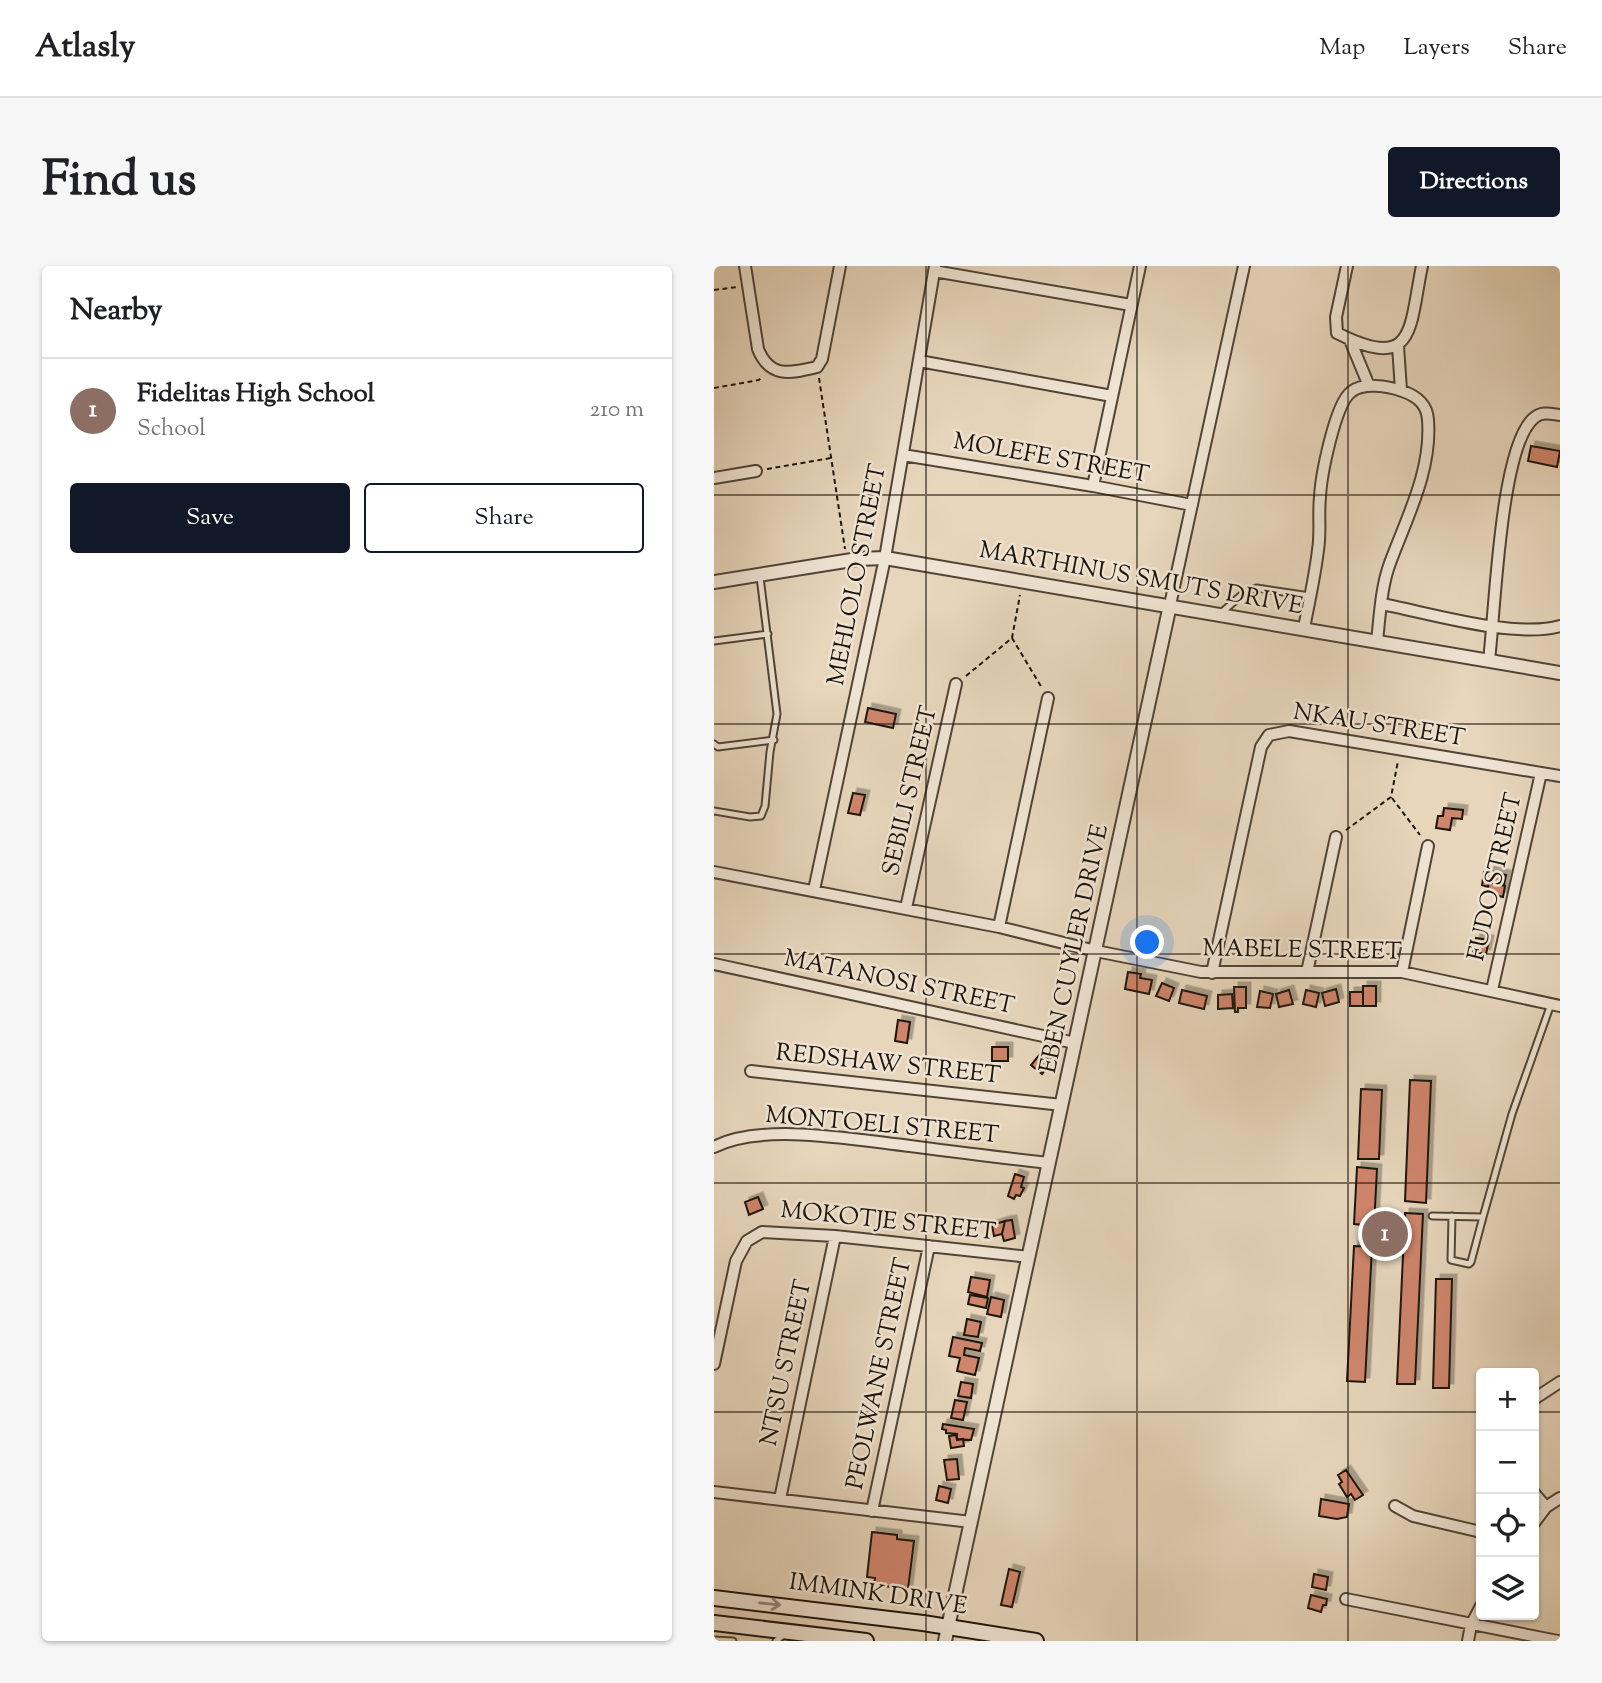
<!DOCTYPE html>
<html lang="en">
<head>
<meta charset="utf-8">
<style>
	body { margin:0; font-family:"Sorts Mill Goudy",serif; background:#f6f6f6; color:#202124 }
	.controls { position:absolute; right:21px; bottom:21px; display:grid; overflow:hidden; border-radius:7px; box-shadow:0 2px 5px #0004 }
	.controls button { width:63px; height:63px; display:grid; place-items:center; padding:0; border:0; border-bottom:2px solid #e0e0e0; background:#fff; color:#202124; font:35px sans-serif }
	.you { position:absolute; left:434px; top:677px; width:24px; height:24px; margin:-18px; border:5px solid #fff; border-radius:50%; background:#1a73e8; box-shadow:0 0 0 10px #1a73e833 }
	.badge { display:grid; place-items:center; width:46px; height:46px; border-radius:50%; background:#111827; color:#fff; font-size:23px; font-weight:700 }
	.pin { position:absolute; translate:-50% -50%; border:4px solid #fff; box-shadow:0 2px 7px #0006 }
	.list { margin:0; padding:0; list-style:none }
	h2 { display:flex; justify-content:space-between; align-items:center; height:91px; margin:0; padding:0 28px; font-size:30px }
	h2 small { font-size:23px; font-weight:400; color:#757577 }
	.list li { display:grid; grid-template-columns:46px 1fr auto; gap:21px; align-items:center; box-sizing:border-box; height:105px; padding:0 28px; border-top:2px solid #e0e0e0 }
	.list b { display:block; font-size:26px; white-space:nowrap }
	.list p { margin:0; font-size:23px; white-space:nowrap; color:#757577 }
	.list em { font-size:23px; font-style:normal; color:#757577 }
	.actions { display:flex; gap:14px; padding:21px 28px }
	.actions a { flex:1; padding:16px 0; border:2px solid #111827; border-radius:7px; text-align:center; font-size:24px; color:#111827 }
	.actions .main { background:#111827; color:#fff }
	.icon { flex:none; width:38px; height:38px; fill:none; stroke:currentColor; stroke-width:2; stroke-linecap:round; stroke-linejoin:round }
	.map { position:relative; flex:none; width:846px; height:1375px; overflow:hidden; border-radius:7px }
	header { display:flex; align-items:center; gap:42px; box-sizing:border-box; height:98px; padding:0 35px; background:#fff; border-bottom:2px solid #e0e0e0 }
	header strong { font-size:33px }
	nav { display:flex; gap:38px; margin-inline-start:auto; font-size:24px }
	.intro { display:flex; align-items:center; justify-content:space-between; box-sizing:border-box; height:168px; padding:0 42px }
	h1 { margin:0; font-size:49px }
	.button { padding:18px 32px; border-radius:7px; background:#111827; color:#fff; font-size:24px; font-weight:700 }
	main { display:flex; gap:42px; padding:0 42px }
	aside { flex:1; background:#fff; border-radius:7px; box-shadow:0 2px 5px #0004 }
	.map>svg:first-child { display:block }
</style>
</head>
<body>
<header>
<strong>Atlasly</strong>
<nav><a>Map</a><a>Layers</a><a>Share</a></nav>
</header>
<div class="intro"><h1>Find us</h1><a class="button">Directions</a></div>
<main>
<aside>
<h2>Nearby<small></small></h2>
<ul class="list">
<li><span class="badge" style="background:#8d6e63">1</span><div><b>Fidelitas High School</b><p>School</p></div><em>210 m</em></li>
</ul>
<div class="actions"><a class="main">Save</a><a>Share</a></div>
</aside>
<div class="map">
<svg width="846" height="1375" viewBox="0 0 846 1375">
	<defs>
		<filter id="shadow"><feDropShadow dx="4.5" dy="-4.5" stdDeviation="0" flood-color="#0004"/></filter>
	</defs>
	<rect width="100%" height="100%" fill="#e7d6bc"/>
	<filter id="stains"><feTurbulence type="fractalNoise" baseFrequency=".00286" numOctaves="4"/><feColorMatrix values="0 0 0 0 .2 0 0 0 0 .09 0 0 0 0 .02 0 0 0 .5 -.17"/></filter>
	<radialGradient id="worn" r=".72"><stop offset=".6" stop-color="#630" stop-opacity="0"/><stop offset="1" stop-color="#630" stop-opacity=".3"/></radialGradient>
	<path fill="#cf856c" stroke="#1d140b" stroke-width="2" filter="url(#shadow)" d="M817,180L846,185L843,201L814,195Z
		M154,442L182,448L179,462L151,456Z
		M139,527L151,529L146,549L134,547Z
		M730,542L749,544L748,553L738,552L736,564L722,562L724,550H729Z
		M776,605L792,609L790,619L775,616L774,621L768,619L770,606L776,608Z
		M775,616L791,620L789,631L773,627Z
		M762,672L775,674L772,688L759,686Z
		M414,706L427,708L426,712L438,714L435,728L411,723Z
		M448,717L460,722L455,735L442,730Z
		M649,720H662V740H649Z
		M520,721H532V742H524V746H521Z
		M622,723L625,736L611,740L608,727Z
		M468,724L493,730L490,743L465,737Z
		M575,724L579,738L565,741L562,728Z
		M592,724L605,727L602,741L589,738Z
		M546,725L559,728L556,742L543,741Z
		M636,726H649V740H636Z
		M518,728L519,742L504,743V729Z
		M184,754L196,756L193,777L181,775Z
		M278,781H294V795H278Z
		M326,788L337,796L328,808L317,799Z
		M696,814L717,815L712,937L691,935Z
		M647,823L668,824L665,893H644Z
		M643,901L663,903L660,960L640,958Z
		M301,908L310,911L307,921L310,922L306,930L302,929L300,933L294,930Z
		M44,931L49,943L35,949L31,936Z
		M691,947L709,948L701,1118H683Z
		M298,954L301,972L290,975L288,968L291,955Z
		M291,955L288,968L280,970L278,959Z
		M640,980L658,981L651,1116L633,1115Z
		M257,1011L276,1014L273,1031L254,1026Z
		M722,1013H738L735,1122H719Z
		M256,1029L274,1032L272,1042L254,1038Z
		M277,1031L290,1034L287,1051L273,1048Z
		M253,1053L267,1056L264,1071L250,1069Z
		M239,1071L268,1077L266,1085L251,1082L250,1089L265,1092L261,1109L243,1105L246,1092L235,1090Z
		M247,1116L259,1118L257,1132L244,1130Z
		M241,1134L253,1136L249,1154L237,1152Z
		M229,1158L260,1163L257,1174L243,1173V1168L232,1167V1164L228,1163Z
		M242,1169L243,1174L249,1173L250,1180L237,1182L235,1170Z
		M243,1193L245,1213L233,1214L230,1194Z
		M632,1204L649,1229L641,1234L637,1228L633,1231L625,1218L628,1216L624,1209Z
		M225,1220L237,1223L234,1237L222,1234Z
		M607,1233L635,1238L633,1251L623,1253L605,1250Z
		M158,1266L183,1269V1273L200,1275L194,1323L160,1319L161,1312L153,1311Z
		M295,1303L306,1306L298,1341L287,1339Z
		M600,1308L614,1311L612,1324L598,1321Z
		M597,1329L613,1333L612,1339H609L607,1346L594,1342Z"/>
	<g fill="none" stroke-linecap="round" stroke-linejoin="round">
		<defs>
			<path id="service" d="M507,347L531,326L543,322L596,330
				M0,375L54,368
				M0,478L4,481L60,474
				M0,545L36,551L47,550L51,540L56,486L63,448L46,311
				M718,950L769,951L798,848L837,738
				M738,950L737,994L755,998L757,996L769,951
				M0,1374L19,1375
				M62,1375L71,1368"/>
			<path id="minor" d="M31,0L44,83C56,113 77,107 103,101L108,93L126,0
				M633,0L622,51L623,67C702,107 695,62 708,0
				M220,5L417,39
				M636,74L655,120
				M684,80L687,124
				M205,95L398,130
				M189,189L379,220L478,239
				M0,212L42,205
				M379,220L426,0
				M668,338C715,347 801,373 846,360
				M456,339L530,0
				M590,362C595,336 601,310 604,284C607,266 604,249 606,231C607,210 621,138 637,126C649,116 674,120 688,125C703,130 713,138 714,154C718,204 693,251 676,297C667,321 666,349 663,375
				M775,394C781,347 786,179 820,152C828,145 837,148 846,149
				M0,606L285,661L382,685L487,706H688L846,740
				M100,624L171,292L221,0
				M192,642L242,418
				M285,661L334,432
				M0,698L361,777
				M593,706L622,571
				M688,706L714,580
				M498,707L547,481L555,469L575,465L846,510
				M778,724L827,507
				M37,805L348,839
				M0,881C48,856 142,874 196,880C242,886 289,892 335,897
				M0,1098L22,995L33,975L48,966L121,970L315,991
				M820,1133L846,1116
				M0,1226L257,1256
				M820,1227L832,1241
				M66,1233L121,970
				M681,1240L699,1250L767,1266
				M158,1245L215,980
				M820,1257L832,1241L846,1232
				M632,1333L844,1375
				M754,1375L757,1359L767,1340"/>
			<path id="tertiary" d="M0,316L144,293L171,292L846,407
				M231,1375L456,339"/>
			<path id="secondary" d="M0,1332L209,1357L322,1375
				M0,1357L152,1375"/>
		</defs>
		<use href="#service" stroke="#504437" stroke-width="9"/>
		<use href="#minor" stroke="#504437" stroke-width="14"/>
		<use href="#tertiary" stroke="#504437" stroke-width="16"/>
		<use href="#secondary" stroke="#1d140b" stroke-width="18"/>
		<path stroke="#1d140b" stroke-width="2" stroke-dasharray="5 3.5" stroke-linecap="butt" d="M0,24L23,21
			M105,112L131,283
			M0,122L45,114L48,110
			M53,203L117,192
			M298,372L328,422
			M252,410L298,372L306,329
			M678,532L706,569
			M632,564L677,531L684,495"/>
		<use href="#service" stroke="#efe4d3" stroke-width="5"/>
		<use href="#minor" stroke="#efe4d3" stroke-width="10"/>
		<use href="#tertiary" stroke="#efe4d3" stroke-width="12"/>
		<use href="#secondary" stroke="#efe4d3" stroke-width="14"/>
	</g>
	<defs><path id="oneway-shaft" d="M-6 0H5M1.5-3L5.5 0L1.5 3" fill="none" stroke-width="1.6" stroke-linecap="round" stroke-linejoin="round" transform="scale(1.75)"/></defs>
	<use stroke="#908679" href="#oneway-shaft" transform="translate(56 1338) rotate(6)"/>
	<path fill="none" stroke="#1d140b" stroke-width="2" stroke-opacity="0.55" d="M212,0V1375M423,0V1375M634,0V1375M0,229H846M0,458H846M0,688H846M0,917H846M0,1146H767M820,1146H846"/>
	<g text-anchor="middle" dominant-baseline="central" stroke-width="5" stroke-linejoin="round" paint-order="stroke">
		<g font-size="24" fill="#1d140b" stroke="#efe4d3">
			<text transform="translate(337 193) rotate(10)">MOLEFE STREET</text>
			<text transform="translate(144 309) rotate(-79)">MEHLOLO STREET</text>
			<text transform="translate(427 313) rotate(10)">MARTHINUS SMUTS DRIVE</text>
			<text transform="translate(665 460) rotate(9)">NKAU STREET</text>
			<text transform="translate(197 525) rotate(-77)">SEBILI STREET</text>
			<text transform="translate(782 611) rotate(-77)">FUDO STREET</text>
			<text transform="translate(361 683) rotate(-78)">EBEN CUYLER DRIVE</text>
			<text transform="translate(588 685) rotate(1)">MABELE STREET</text>
			<text transform="translate(185 717) rotate(12)">MATANOSI STREET</text>
			<text transform="translate(174 799) rotate(6)">REDSHAW STREET</text>
			<text transform="translate(168 860) rotate(5)">MONTOELI STREET</text>
			<text transform="translate(174 956) rotate(6)">MOKOTJE STREET</text>
			<text transform="translate(73 1097) rotate(-78)">NTSU STREET</text>
			<text transform="translate(166 1108) rotate(-78)">PEOLWANE STREET</text>
			<text transform="translate(164 1329) rotate(8)">IMMINK DRIVE</text>
		</g>
	</g>
	<rect width="100%" height="100%" filter="url(#stains)"/>
	<rect width="100%" height="100%" fill="url(#worn)"/>
</svg>
<div class="controls">
<button>+</button>
<button>−</button>
<button><svg class="icon" aria-label="locate" viewBox="0 0 24 24"><circle cx="12" cy="12" r="6"/><path d="M12 2v4M12 18v4M2 12h4M18 12h4"/></svg></button>
<button><svg class="icon" aria-label="layers" viewBox="0 0 24 24"><path d="M12 4l9 5-9 5-9-5zM3 14l9 5 9-5"/></svg></button>
</div>
<div class="you"></div>
<div class="pin badge" style="left:671px;top:968px;background:#8d6e63">1</div>
</div>
</main>
</body>
</html>
